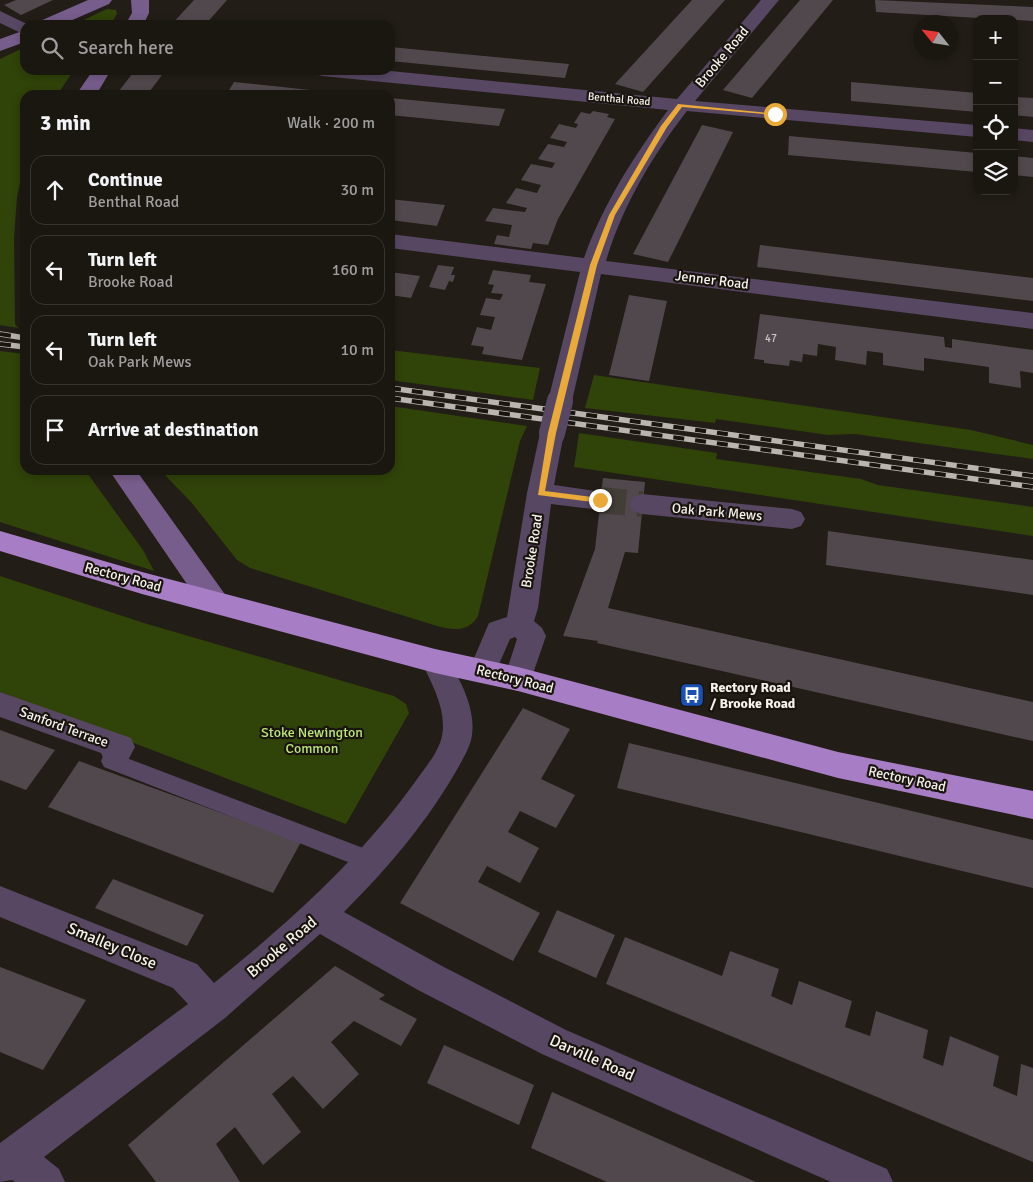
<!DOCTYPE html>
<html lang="en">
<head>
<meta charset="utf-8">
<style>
	body { margin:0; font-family:Signika,sans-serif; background:#231f19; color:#f1f3f6 }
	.controls { position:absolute; right:15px; top:15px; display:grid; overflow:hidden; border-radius:10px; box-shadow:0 2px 8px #0003 }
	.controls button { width:45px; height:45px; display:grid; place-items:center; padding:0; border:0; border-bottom:1px solid #383530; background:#1a1610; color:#f1f3f6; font:25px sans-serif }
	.compass { position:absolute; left:913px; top:15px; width:45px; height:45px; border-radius:50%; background:#1a1610; box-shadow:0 2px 8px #0003; rotate:300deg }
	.stop { position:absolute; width:15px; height:15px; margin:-11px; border:4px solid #eaaa39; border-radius:50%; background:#fff }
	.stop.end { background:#eaaa39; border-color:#fff; box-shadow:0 1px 5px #0008 }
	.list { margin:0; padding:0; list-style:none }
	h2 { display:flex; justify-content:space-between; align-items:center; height:65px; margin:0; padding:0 20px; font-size:21px }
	h2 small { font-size:16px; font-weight:400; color:#9f9f9f }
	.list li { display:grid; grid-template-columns:32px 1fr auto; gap:15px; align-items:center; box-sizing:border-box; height:70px; margin:0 10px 10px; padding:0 10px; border:1px solid #383530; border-radius:15px }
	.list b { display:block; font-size:19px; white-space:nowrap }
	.list p { margin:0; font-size:16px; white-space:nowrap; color:#9f9f9f }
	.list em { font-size:16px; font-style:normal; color:#9f9f9f }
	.icon { flex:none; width:28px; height:28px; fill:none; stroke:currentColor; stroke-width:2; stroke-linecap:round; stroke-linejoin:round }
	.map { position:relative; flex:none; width:1033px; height:1182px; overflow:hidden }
	.search { position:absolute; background:#1a1610; box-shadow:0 2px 8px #0003; left:20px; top:20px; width:375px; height:55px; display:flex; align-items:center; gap:12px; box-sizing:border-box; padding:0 18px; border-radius:15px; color:#9f9f9f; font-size:19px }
	.panel { position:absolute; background:#1a1610; box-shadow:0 2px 8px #0003; left:20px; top:90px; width:375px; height:385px; border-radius:15px }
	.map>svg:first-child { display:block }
</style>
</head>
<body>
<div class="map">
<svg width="1033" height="1182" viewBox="0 0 1033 1182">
	<rect width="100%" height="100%" fill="#221d16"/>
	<path fill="#304309" d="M107,9L116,10L117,14L110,25H73Z
		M25,47V70H74L57,95H25V161L17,197L14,238L15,324L18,328L0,325V59Z
		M390,350L540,368L533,400L390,380Z
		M0,351L25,354V470H85L143,550L154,571L0,522Z
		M594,375L971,430L1033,445V459L855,434L828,435L716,419L715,423L585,408Z
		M390,406L527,426L520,441L478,616C468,633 453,630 437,626L250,568L237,560L191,502L160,470H390Z
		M579,433L717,453L716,459L861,479L878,485L1033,507V536L574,467Z
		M0,576L144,623L394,696L406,704L409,713L346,824L0,692Z"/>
	<path fill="#51484d" d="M16,0H53L21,15L4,5Z
		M194,0H227L205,25H171Z
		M692,0H725L643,92L615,84Z
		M800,0H833L752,98L723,90Z
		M875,0L1033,7V21L876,12Z
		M390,47L569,64L565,78L390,61Z
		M135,70L165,71L147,95H116Z
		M234,82L348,94V95H226Z
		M851,82L977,93V112L851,101Z
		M1014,97L1033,98V117L1014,115Z
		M390,98L505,109L499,126L390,115Z
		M593,111L609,114L607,117L615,119L558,219L548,245L533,243L531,249L494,244L497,235L509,237L512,225L485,221L493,208L525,212L527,208L506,203L516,188L537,193L541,185L521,180L531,164L552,168L555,163L538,159L548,144L564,147L567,142L550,138L559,124L576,128L578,124L574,123L581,112L590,114Z
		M702,125L733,132L668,262L633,254Z
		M789,136L977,153V172L788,155Z
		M1014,156L1033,158V177L1014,175Z
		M390,199L445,205L437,226L390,220Z
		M760,245L1033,278V301L757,267Z
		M438,265L454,267L451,275H455L453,282L449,281L445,290L429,287Z
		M493,270L531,275L529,282L546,284L522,360L482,354L484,347L471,345L477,327L491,330L495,317L480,315L486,298L500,300L503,294L491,293L494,285L488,284Z
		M390,272L420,276L411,298L390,295Z
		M629,295L667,301L649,381L609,375Z
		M760,314L944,337L945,347L952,348V339L1033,350V373L1020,371L1021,388L989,383V367L924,358V371L883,365V353L867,351L866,365L854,363L835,360L836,347L818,344L817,356L803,354L802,362L790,360L789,366L764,363V360L754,359Z
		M603,478L645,482L638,553L625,552L608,608L1033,702V741L597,643L598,641L563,636L595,549Z
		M828,531L1033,560V595L826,565Z
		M523,708L570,729L541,779L575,795L556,828L520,811L508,832L539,848L520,883L487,866L478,882L540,913L513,961L400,903Z
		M0,730L55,750L26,790L0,780Z
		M629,743L1033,840V888L617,788Z
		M79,761L301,842L273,893L48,807Z
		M113,879L204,915L187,946L95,908Z
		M557,910L615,935L596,978L538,952Z
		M625,937L722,976L730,951L779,969L771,996L792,1005L799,981L852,1001L845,1027L870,1036L876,1011L928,1030L923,1058L943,1066L950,1036L999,1056L993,1086L1017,1096L1021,1064L1033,1068V1162L606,984Z
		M335,966L385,995L379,999L417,1019L401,1046L354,1021L331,1042L359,1074L323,1109L293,1076L272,1094L301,1132L263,1165L235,1127L216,1144L240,1182H156L128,1145Z
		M0,967L86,1000L43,1070L0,1052Z
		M444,1045L534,1085L519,1125L427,1083Z
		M552,1092L756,1182H607L531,1148Z"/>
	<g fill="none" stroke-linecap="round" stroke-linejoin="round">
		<path stroke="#423d36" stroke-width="26" stroke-dasharray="26 12" stroke-linecap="butt" d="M600,500L642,504"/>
		<path fill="#574763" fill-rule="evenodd" d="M116,744L123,747L126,753L124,757L379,854L382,861L379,868L371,871L104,767L101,761C105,753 107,747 116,744Z"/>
		<path fill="#574763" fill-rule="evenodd" d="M761,0H779L695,101L977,125V137L687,111C652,156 622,207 606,261L1033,313V329L601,274L572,401L569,407L560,409L551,407L548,401L580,272L390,248V234L584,258C603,204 634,156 668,110L322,76L315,74L313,70H380L677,99Z
			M0,11L29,25H25V35L0,23Z
			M1014,128L1033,130V142L1014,140Z
			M552,424L561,427L564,433L554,485L609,493L613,500L609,507L600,510L551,504L538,608L534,621L542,628L546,636L528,688L518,691L508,688L504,679L517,639L515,637L510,639L493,678L483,682L473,678L469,670L489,623L507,617L527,493L540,433L543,427Z
			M642,494L792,509L801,512L805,519L801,526L792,529L642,514L633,511L629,504L633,497Z
			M435,649L445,653C458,677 476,706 472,735C471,745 464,757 459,766C429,820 387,869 344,912L442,966L566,1030L887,1169L893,1182H831L542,1054L418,990L320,934L225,1018L44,1157L59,1169L65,1182H15L12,1180L0,1182V1143L188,1004L173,988L0,917V886L197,964L214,983C288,923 359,860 415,782C424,769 439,752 442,736C447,710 432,684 421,661L425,653Z
			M0,692L131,738L135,747L127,762L116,766L105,762L101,753L0,717Z"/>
		<path fill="#775d8b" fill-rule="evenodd" d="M88,0H112L109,4L61,25H37L40,21Z
			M131,0H149V13L143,25H125L132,13Z
			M25,30V42L0,51V39Z
			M93,70H111L96,95H76Z
			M109,470H136L224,593L228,601L224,609L214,612L204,609Z"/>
		<path fill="#a77dc5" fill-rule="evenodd" d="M0,531L142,572L435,649L518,667L838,752L1033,791V819L838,778L518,691L435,673L142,594L0,551Z"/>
		<defs>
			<path id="rail" d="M0,334L25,338
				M0,344L25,347
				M390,388L1033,476
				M390,398L1033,487"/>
		</defs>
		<use href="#rail" stroke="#bab5b0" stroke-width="5.5"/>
		<use href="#rail" stroke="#19140d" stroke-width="4" stroke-dasharray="11" stroke-linecap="butt"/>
		<path stroke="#574763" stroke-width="26" d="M552,433L560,401"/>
	</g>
	<path fill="#eaaa39" d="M678,104L778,114L775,115L682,107L667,127L615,215L597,265L556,433L545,491L600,498L604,500L600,503L538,495L548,433L590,265L609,215L661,126Z"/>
	<defs>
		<symbol id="bus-square" viewBox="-11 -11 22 22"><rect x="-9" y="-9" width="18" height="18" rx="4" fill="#1a4fb4" stroke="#19140d"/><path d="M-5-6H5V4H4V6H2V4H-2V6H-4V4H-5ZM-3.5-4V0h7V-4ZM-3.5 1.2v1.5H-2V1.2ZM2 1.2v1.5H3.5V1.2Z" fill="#fff"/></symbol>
	</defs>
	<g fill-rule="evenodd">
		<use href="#bus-square" x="678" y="681" width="28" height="28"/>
	</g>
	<g text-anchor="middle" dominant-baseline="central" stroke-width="4.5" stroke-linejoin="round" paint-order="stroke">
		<g font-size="11" fill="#f5f1ec" stroke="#19140d">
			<text transform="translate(619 99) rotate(5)">Benthal Road</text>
		</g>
		<g font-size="11" fill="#ccc7c4">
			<text x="771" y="338">47</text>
		</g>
		<g font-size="14" fill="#f5f1ec" stroke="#19140d">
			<text transform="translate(722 57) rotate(-50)">Brooke Road</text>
			<text transform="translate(712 280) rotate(7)">Jenner Road</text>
			<text transform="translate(717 512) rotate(5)">Oak Park Mews</text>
			<text transform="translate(532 551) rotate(-81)">Brooke Road</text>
			<text transform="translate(123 577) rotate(15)">Rectory Road</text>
			<text transform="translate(515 679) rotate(14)">Rectory Road</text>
			<text transform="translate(64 727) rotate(20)">Sanford Terrace</text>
			<text transform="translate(907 779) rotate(12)">Rectory Road</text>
		</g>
		<g font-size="14" font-weight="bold" fill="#f5f1ec" stroke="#19140d" text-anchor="start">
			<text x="710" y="687">Rectory Road<tspan x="710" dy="16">/ Brooke Road</tspan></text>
		</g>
		<g font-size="14" fill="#bce57a" stroke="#19140d">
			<text x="312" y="732">Stoke Newington<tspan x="312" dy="16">Common</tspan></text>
		</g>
		<g font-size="16" fill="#f5f1ec" stroke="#19140d">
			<text transform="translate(112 946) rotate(23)">Smalley Close</text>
			<text transform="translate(282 947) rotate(-40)">Brooke Road</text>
			<text transform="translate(592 1058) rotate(24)">Darville Road</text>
		</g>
	</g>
</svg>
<div class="controls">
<button>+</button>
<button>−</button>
<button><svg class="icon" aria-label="locate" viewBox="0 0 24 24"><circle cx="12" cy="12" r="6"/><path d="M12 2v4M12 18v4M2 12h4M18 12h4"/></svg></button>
<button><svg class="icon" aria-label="layers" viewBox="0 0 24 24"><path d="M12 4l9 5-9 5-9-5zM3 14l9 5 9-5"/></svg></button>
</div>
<svg class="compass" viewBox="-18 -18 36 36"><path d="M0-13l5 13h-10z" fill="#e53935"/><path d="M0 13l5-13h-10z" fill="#9f9f9f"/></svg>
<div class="stop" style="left:775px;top:114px"></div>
<div class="stop end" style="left:600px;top:500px"></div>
<div class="search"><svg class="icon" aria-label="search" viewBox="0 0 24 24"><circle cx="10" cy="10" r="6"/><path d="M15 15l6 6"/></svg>Search here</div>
<section class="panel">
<h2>3 min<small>Walk · 200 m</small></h2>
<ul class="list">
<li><svg class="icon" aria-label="ahead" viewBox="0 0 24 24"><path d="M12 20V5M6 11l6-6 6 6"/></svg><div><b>Continue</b><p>Benthal Road</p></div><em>30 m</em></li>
<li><svg class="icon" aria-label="left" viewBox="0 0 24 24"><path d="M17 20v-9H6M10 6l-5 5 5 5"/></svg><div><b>Turn left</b><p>Brooke Road</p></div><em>160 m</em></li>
<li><svg class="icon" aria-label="left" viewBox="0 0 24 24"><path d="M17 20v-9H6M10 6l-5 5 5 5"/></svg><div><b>Turn left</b><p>Oak Park Mews</p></div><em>10 m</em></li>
<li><svg class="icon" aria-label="arrive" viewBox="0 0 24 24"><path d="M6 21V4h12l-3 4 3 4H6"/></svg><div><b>Arrive at destination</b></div></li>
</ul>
</section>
</div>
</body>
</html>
